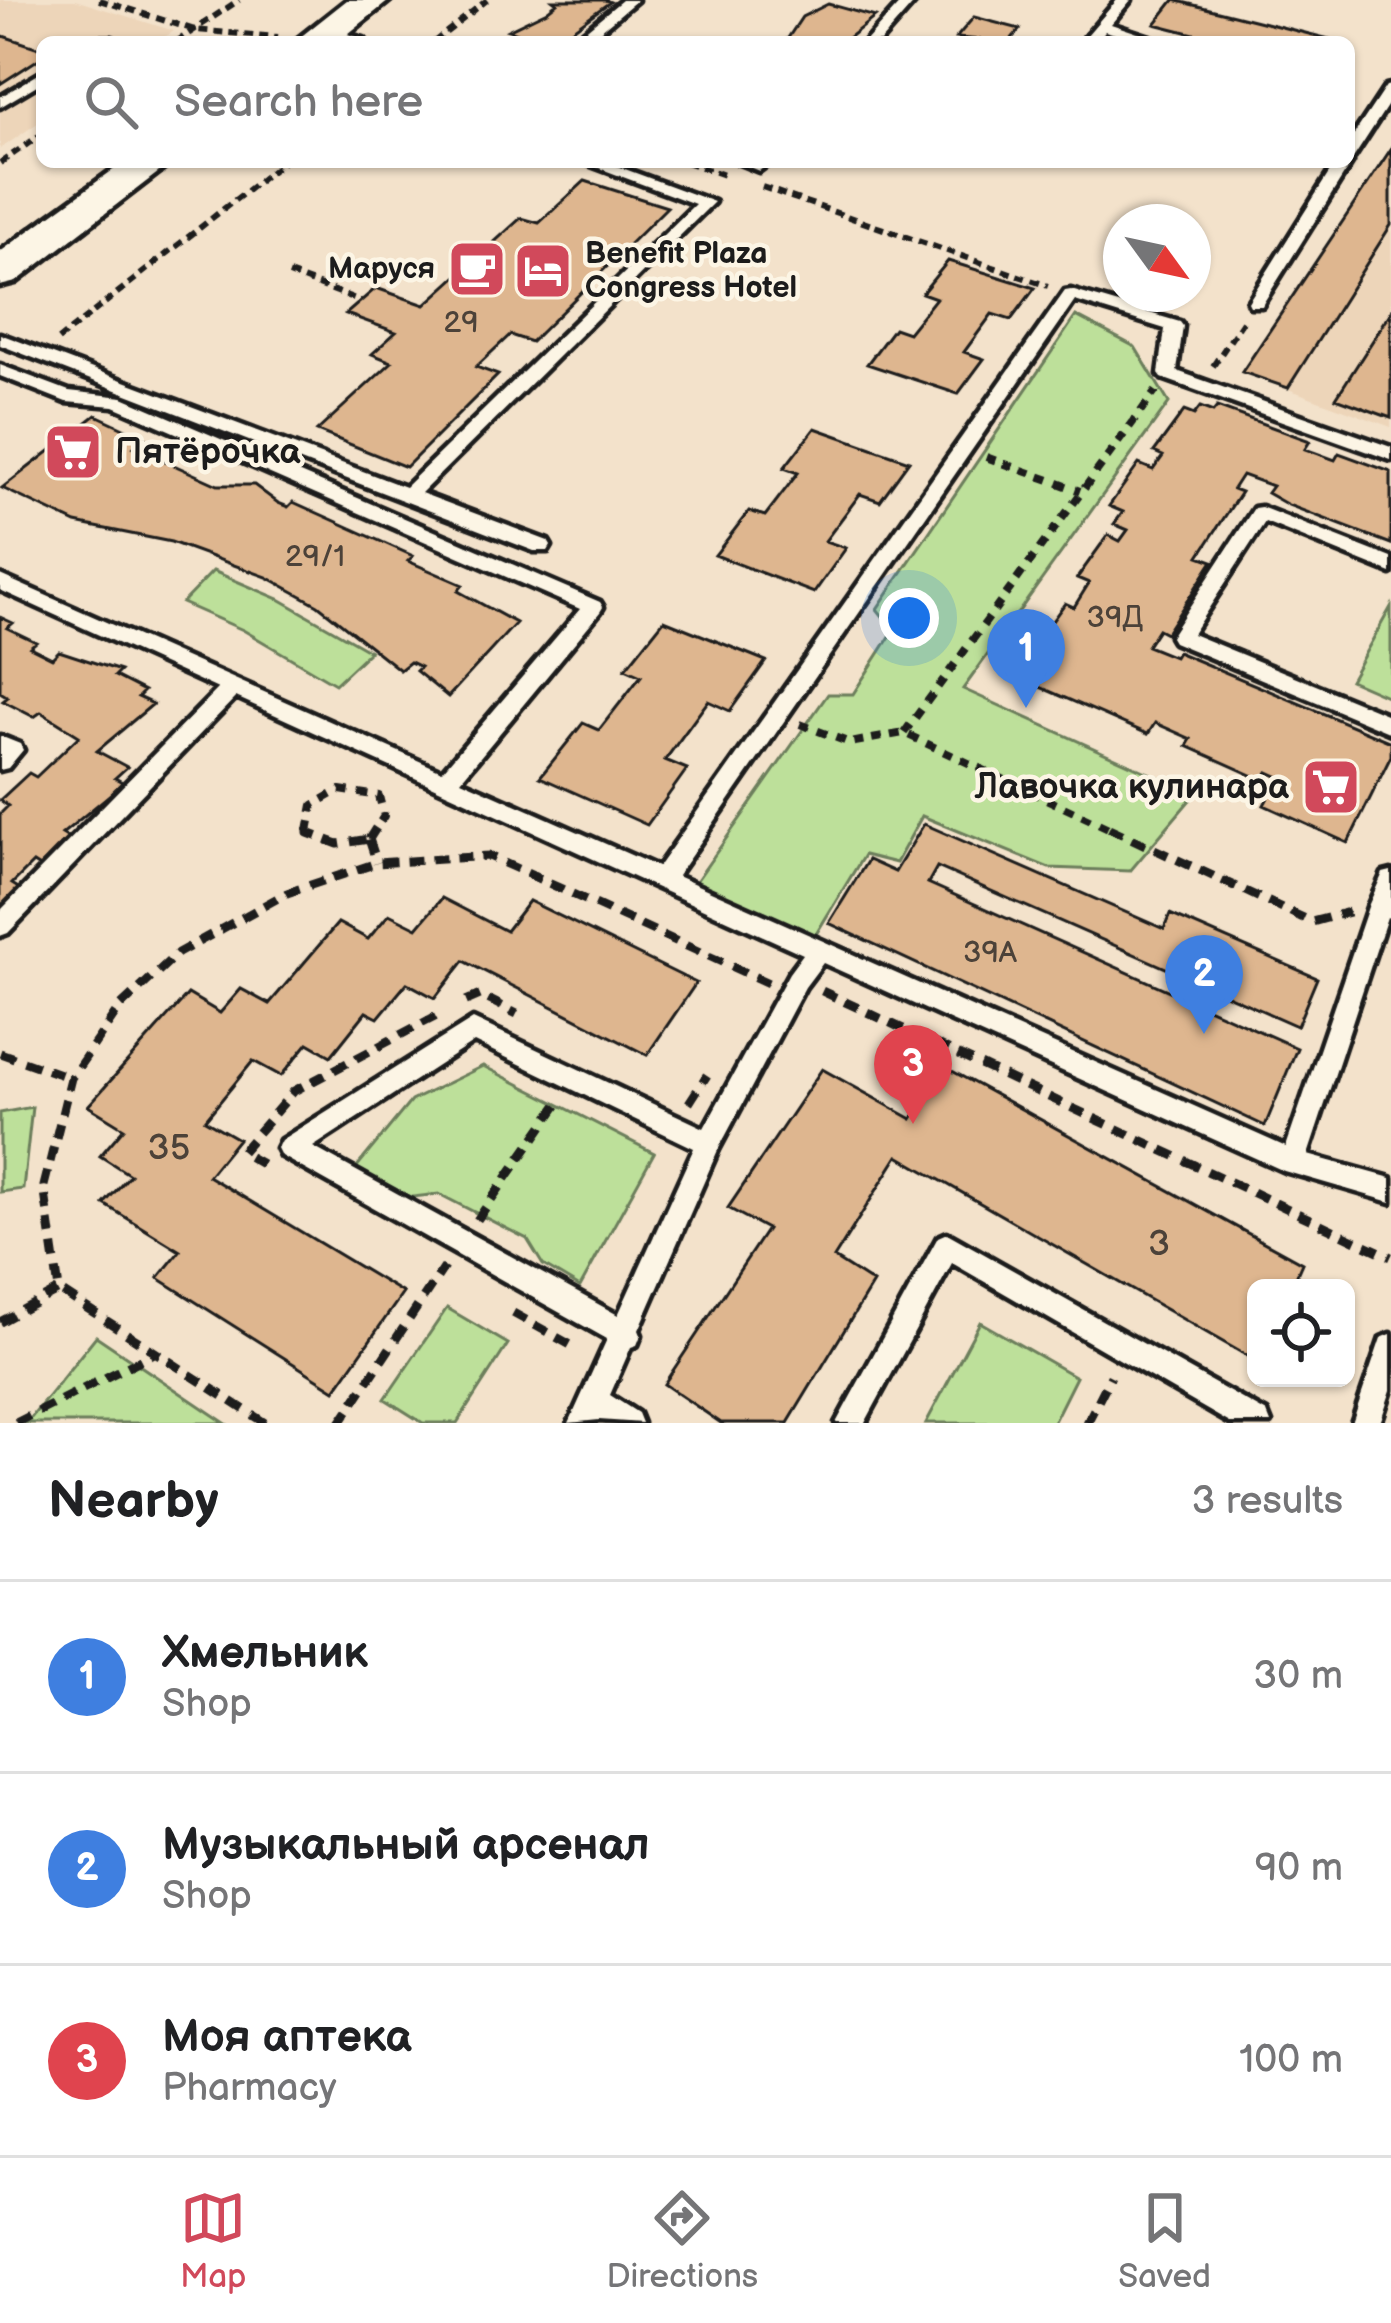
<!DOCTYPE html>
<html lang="en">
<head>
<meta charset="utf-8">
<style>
	body { margin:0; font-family:"Balsamiq Sans",sans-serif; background:#f2f2f2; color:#202124 }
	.controls { position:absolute; right:36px; bottom:36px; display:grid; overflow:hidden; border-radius:18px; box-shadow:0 3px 9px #0004 }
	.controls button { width:108px; height:108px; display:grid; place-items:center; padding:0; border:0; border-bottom:3px solid #e0e0e0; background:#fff; color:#202124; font:60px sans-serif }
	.compass { position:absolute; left:1103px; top:204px; width:108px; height:108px; border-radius:50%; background:#fff; box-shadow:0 3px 9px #0004; rotate:123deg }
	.you { position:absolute; left:909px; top:618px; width:42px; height:42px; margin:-30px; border:9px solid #fff; border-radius:50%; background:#1a73e8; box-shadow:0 0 0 18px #1a73e833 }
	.badge { display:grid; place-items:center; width:78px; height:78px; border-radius:50%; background:#d1495b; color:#fff; font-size:39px; font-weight:700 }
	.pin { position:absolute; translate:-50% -99px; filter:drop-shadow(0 3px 6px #0008) }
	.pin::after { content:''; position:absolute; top:63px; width:42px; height:36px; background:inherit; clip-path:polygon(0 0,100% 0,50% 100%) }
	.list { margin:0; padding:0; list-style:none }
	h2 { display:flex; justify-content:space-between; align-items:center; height:156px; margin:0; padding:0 48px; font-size:51px }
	h2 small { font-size:39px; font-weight:400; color:#757577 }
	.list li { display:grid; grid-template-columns:78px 1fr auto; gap:36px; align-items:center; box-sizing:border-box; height:192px; padding:0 48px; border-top:3px solid #e0e0e0 }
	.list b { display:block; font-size:45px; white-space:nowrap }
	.list p { margin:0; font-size:39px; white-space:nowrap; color:#757577 }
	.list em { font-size:39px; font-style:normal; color:#757577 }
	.icon { flex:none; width:66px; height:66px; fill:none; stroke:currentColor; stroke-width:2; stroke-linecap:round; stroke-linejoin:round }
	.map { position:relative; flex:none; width:1391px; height:1423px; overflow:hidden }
	.search { position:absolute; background:#fff; box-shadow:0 3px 9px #0004; left:36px; right:36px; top:36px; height:132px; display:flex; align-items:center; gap:30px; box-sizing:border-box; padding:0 42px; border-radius:18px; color:#757577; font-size:45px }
	.sheet { height:732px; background:#fff }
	nav { display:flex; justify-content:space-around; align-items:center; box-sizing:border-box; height:168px; border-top:3px solid #e0e0e0; background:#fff; font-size:33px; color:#757577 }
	nav a { display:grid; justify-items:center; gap:6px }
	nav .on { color:#d1495b }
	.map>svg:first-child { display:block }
</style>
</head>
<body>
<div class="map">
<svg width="1391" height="1423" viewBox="0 0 1391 1423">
	<rect width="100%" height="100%" fill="#f3e2cb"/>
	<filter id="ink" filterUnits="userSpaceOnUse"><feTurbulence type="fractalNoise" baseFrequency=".00833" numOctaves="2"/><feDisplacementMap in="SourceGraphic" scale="24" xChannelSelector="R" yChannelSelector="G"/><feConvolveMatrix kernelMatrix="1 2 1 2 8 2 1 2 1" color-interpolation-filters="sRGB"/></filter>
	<g filter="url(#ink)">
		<path fill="#edd5b9" d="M0,0H75L174,31L157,42H42V120L0,149Z
			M1391,149V427L1242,372Z"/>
		<path fill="#bde09a" stroke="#6c7e5b" stroke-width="3" d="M1076,316L1135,347L1169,403L963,689L1195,794L1130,871L1049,868L922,816L896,863L864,855L813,939L692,887L828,694H853L894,630L877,609Z
			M213,571L279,599L370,651L335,684L243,630L182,603Z
			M1391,607V698L1350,680Z
			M483,1066L654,1153L580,1287L543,1265L527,1239L439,1194L404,1198L355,1169L411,1101Z
			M32,1107L23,1189L0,1192V1113Z
			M447,1308L508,1344L457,1423H423L385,1399Z
			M980,1322L1076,1377L1053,1423H926Z
			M96,1336L225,1423H27Z"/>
		<path fill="#deb68f" stroke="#1c1c1c" stroke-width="3" d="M605,0L610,2L555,42H502L515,32L508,30L547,11L557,3L553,0Z
			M1174,0L1341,42H1225L1155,24Z
			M828,4L875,17L843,42L786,41L802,17Z
			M974,17L1020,29L1009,42L956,38Z
			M0,35L42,49V57L0,84Z
			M1391,149V225L1288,388L1242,372Z
			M585,181L667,207L531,342L510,335L476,367L498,375L406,467L317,431L392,362L372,354L396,332L346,314L376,288L425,305L521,218L539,223Z
			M948,261L1035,288L1011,320L992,314L964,352L984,359L958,394L867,364L894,328L908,333L936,298L922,293Z
			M1391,312V418L1336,398Z
			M1200,407L1213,412L1217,407L1310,441L1305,449L1335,460L1339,453L1391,472V544L1288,505L1267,493L1272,486L1242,475L1233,489L1241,492L1199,556L1213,561L1166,633L1158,629L1147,646L1174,657L1177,652L1391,742V756L1348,843L1264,805L1279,777L1268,772L1263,780L1187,746L1191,739L1155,723L1148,734L1038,686L1042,680L1027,674L1036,662L1026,657L1065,603L1074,607L1089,583L1077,578L1108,535L1120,541L1128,530L1114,524L1123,512L1109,506L1139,464L1153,470L1163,456L1154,452L1184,411L1194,415Z
			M96,415L145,438L134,447L218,485H254L278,503L288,507L293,502L413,556L408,561L463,585L458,591L516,623L448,697L416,671L420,667L410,662L400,670L318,605L267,577L171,542L76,523L2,488Z
			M815,428L909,461L880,501L860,494L825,541L846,548L814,593L715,555L749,511L765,516L798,473L784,468Z
			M0,617L13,623L7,628L36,642L30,647L52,658L59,651L120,671L115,676L144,691L138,697L153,704L97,751L127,767L115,778L124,783L62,834L70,839L41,868L33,863L12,884L20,889L0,909V814L8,806L0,800L29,773L36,777L79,736L41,712L34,717L3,701L8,697L0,692Z
			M664,620L766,661L730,711L708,701L665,760L687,769L647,825L540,777L583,723L599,730L641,676L625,669Z
			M924,824L1164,929L1170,914L1317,978L1297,1026L937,867L928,883L1297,1048L1265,1126L829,923L868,860L895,872Z
			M442,898L506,931L529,901L696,983L647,1055L464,961L435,998L407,983L378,1018L366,1012L331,1056L308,1043L281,1076L253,1061L205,1120L238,1139L208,1176L403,1293L335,1390L158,1278L180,1251L104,1204L130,1175L100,1156L124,1128L88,1106L188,994L220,1013L241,989L269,1004L338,923L368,939L389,914L417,928Z
			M943,1066L1302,1263L1291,1288H1256V1361L898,1156L834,1258L873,1283L788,1423H721L664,1384L767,1229L728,1208L822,1069L912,1119Z"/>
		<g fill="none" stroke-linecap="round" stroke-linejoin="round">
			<defs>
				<path id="lane" d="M622,0H637L587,42H571Z
					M903,0H917L880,42H865Z
					M1117,0H1131L1111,24L1165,42H1143L1105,31L1096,42H1081Z
					M327,28L364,39L366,42H344L322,35V29Z
					M94,38H112L119,42H87Z
					M42,72V82L0,107V97Z
					M1391,85V100L1354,157L1349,159V142L1386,86Z
					M1349,159L1352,162L1264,302L1262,306H1250L1248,302L1336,162H1349Z
					M583,162H606L714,202L421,493L548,541L551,546L548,551H534L0,345V334L405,487L695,204Z
					M737,162H771L759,171Z
					M1071,290L1180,322L1183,326L1177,371L1391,447V460L1162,378L1159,374L1165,329L1075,301L677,876L1286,1147L1369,904L1383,873L1391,871V919L1387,917L1308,1155L1391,1178V1202L1284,1171L823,963L805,987L718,1150L639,1330L641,1335L637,1345L631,1347L610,1395L638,1413L642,1423L599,1420L569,1423L607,1339L281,1156L277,1148L281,1140L473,1019L704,1128L789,973L803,954L236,697L8,933L0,936V911L218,689L0,590V575L442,771L580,609L114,406L66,402L0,376V365L69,391L123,397L600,602L603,607L600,612L461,780L658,867L1065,291ZM474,1042L694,1148L618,1315L313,1147Z
					M1261,507L1391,558V573L1265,522L1192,634L1391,716V733L1173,642L1170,637L1173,632L1254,508Z
					M0,736L20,744L23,750L8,768L0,770Z
					M947,1233L1267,1413L1271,1423H1230L952,1263L865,1423H836L938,1237Z
					M1391,1334V1390L1380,1423H1352L1381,1338Z"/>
				<path id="secondary" d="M347,0H390L338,42H294Z
					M124,162H172L16,282L0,286V252Z"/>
			</defs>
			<use href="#lane" stroke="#1c1c1c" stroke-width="9"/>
			<use href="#secondary" stroke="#1c1c1c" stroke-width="9"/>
			<path stroke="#1c1c1c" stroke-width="6" stroke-dasharray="9 6" stroke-linecap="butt" d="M99,0L195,30L278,37
				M176,42L239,0
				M434,42L487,0
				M686,162L724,175
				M0,163L42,134
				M762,187L1048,286
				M289,274L361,301
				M58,340L283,162
				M1213,366L1245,318"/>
			<path stroke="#1c1c1c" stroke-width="8" stroke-dasharray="10 9" stroke-linecap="butt" d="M986,457L1080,491
				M800,724L850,743L904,733L1115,831
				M904,733L1156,391
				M308,831L313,805L340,790L379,796L384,816L374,831"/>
			<path stroke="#1c1c1c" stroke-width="9" stroke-dasharray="15 10" stroke-linecap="butt" d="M308,828V833L338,844L369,839
				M1109,828L1312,922L1349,912
				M369,839L377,863
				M369,839L376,828
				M822,991L1391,1257
				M466,1001L480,995L517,1014
				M0,1053L71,1078
				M689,1103L707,1075
				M262,1164L241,1152L294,1091L442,1013
				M477,1220L561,1100
				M513,1313L578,1349
				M0,1322L59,1290
				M16,1423L154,1353
				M265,1423L59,1290L44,1186L71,1078L120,1007L178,953L287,893L377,863L489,856L768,983
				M340,1423L444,1267
				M1087,1423L1111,1376"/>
			<use href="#lane" fill="#fcf5e5" fill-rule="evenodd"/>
			<use href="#secondary" fill="#fcf5e5" fill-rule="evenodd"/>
		</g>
	</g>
	<defs>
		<symbol id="cafe-square" viewBox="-11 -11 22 22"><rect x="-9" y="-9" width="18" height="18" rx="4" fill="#d1495b" stroke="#fcf5e5"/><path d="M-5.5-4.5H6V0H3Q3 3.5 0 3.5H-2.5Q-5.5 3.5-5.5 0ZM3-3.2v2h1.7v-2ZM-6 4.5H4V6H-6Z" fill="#fff"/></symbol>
		<symbol id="hotel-square" viewBox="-11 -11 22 22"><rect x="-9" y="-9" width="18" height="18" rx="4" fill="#d1495b" stroke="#fcf5e5"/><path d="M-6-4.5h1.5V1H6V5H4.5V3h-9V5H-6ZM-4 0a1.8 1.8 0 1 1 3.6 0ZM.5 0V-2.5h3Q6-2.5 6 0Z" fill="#fff"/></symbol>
		<symbol id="supermarket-square" viewBox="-11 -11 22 22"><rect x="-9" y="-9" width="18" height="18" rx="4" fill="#d1495b" stroke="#fcf5e5"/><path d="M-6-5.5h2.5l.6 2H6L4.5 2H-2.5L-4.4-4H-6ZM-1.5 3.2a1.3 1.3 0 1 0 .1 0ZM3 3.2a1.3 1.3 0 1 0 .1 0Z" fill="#fff"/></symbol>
	</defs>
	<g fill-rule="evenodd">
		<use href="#cafe-square" x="444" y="236" width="66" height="66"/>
		<use href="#hotel-square" x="510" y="238" width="66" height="66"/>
		<use href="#supermarket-square" x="40" y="419" width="66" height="66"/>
		<use href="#supermarket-square" x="1298" y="754" width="66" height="66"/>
	</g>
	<g text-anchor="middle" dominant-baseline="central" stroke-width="9" stroke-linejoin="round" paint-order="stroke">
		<g font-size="30" font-weight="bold" fill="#1c1c1c" stroke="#fcf5e5" text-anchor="start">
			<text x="585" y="254">Benefit Plaza<tspan x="585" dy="34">Congress Hotel</tspan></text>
			<text x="435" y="269" text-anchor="end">Маруся</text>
		</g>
		<g font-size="30" fill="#4c4239">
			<text x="461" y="323">29</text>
			<text x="315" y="557">29/1</text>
			<text x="1115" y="618">39Д</text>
			<text x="990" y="953">39А</text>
		</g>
		<g font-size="36" font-weight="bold" fill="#1c1c1c" stroke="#fcf5e5" text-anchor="start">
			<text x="115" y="452">Пятёрочка</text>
			<text x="1289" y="787" text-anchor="end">Лавочка кулинара</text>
		</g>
		<g font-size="36" fill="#4c4239">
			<text x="169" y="1148">35</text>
			<text x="1159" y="1244">3</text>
		</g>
	</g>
</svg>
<div class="controls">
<button><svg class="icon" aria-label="locate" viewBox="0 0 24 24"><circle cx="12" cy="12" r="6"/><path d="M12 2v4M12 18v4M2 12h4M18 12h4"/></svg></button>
</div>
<svg class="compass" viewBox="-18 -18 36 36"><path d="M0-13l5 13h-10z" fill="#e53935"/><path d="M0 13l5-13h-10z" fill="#757577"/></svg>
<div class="you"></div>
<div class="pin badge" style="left:1026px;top:708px;background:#3f7fe0">1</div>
<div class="pin badge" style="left:1204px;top:1034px;background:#3f7fe0">2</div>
<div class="pin badge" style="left:913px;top:1124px;background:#e0444e">3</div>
<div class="search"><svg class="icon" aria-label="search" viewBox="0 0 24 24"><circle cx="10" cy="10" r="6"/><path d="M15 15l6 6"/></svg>Search here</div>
</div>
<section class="sheet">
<h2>Nearby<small>3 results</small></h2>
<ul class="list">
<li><span class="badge" style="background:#3f7fe0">1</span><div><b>Хмельник</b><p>Shop</p></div><em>30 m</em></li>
<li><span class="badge" style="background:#3f7fe0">2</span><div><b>Музыкальный арсенал</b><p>Shop</p></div><em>90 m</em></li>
<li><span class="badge" style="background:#e0444e">3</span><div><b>Моя аптека</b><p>Pharmacy</p></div><em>100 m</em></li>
</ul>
</section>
<nav>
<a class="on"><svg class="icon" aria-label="map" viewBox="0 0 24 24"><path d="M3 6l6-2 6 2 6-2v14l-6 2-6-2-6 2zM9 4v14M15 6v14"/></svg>Map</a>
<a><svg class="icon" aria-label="directions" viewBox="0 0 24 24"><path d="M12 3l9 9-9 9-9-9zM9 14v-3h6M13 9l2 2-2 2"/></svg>Directions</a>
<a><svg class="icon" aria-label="saved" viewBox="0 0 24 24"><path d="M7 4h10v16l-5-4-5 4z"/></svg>Saved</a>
</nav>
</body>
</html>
